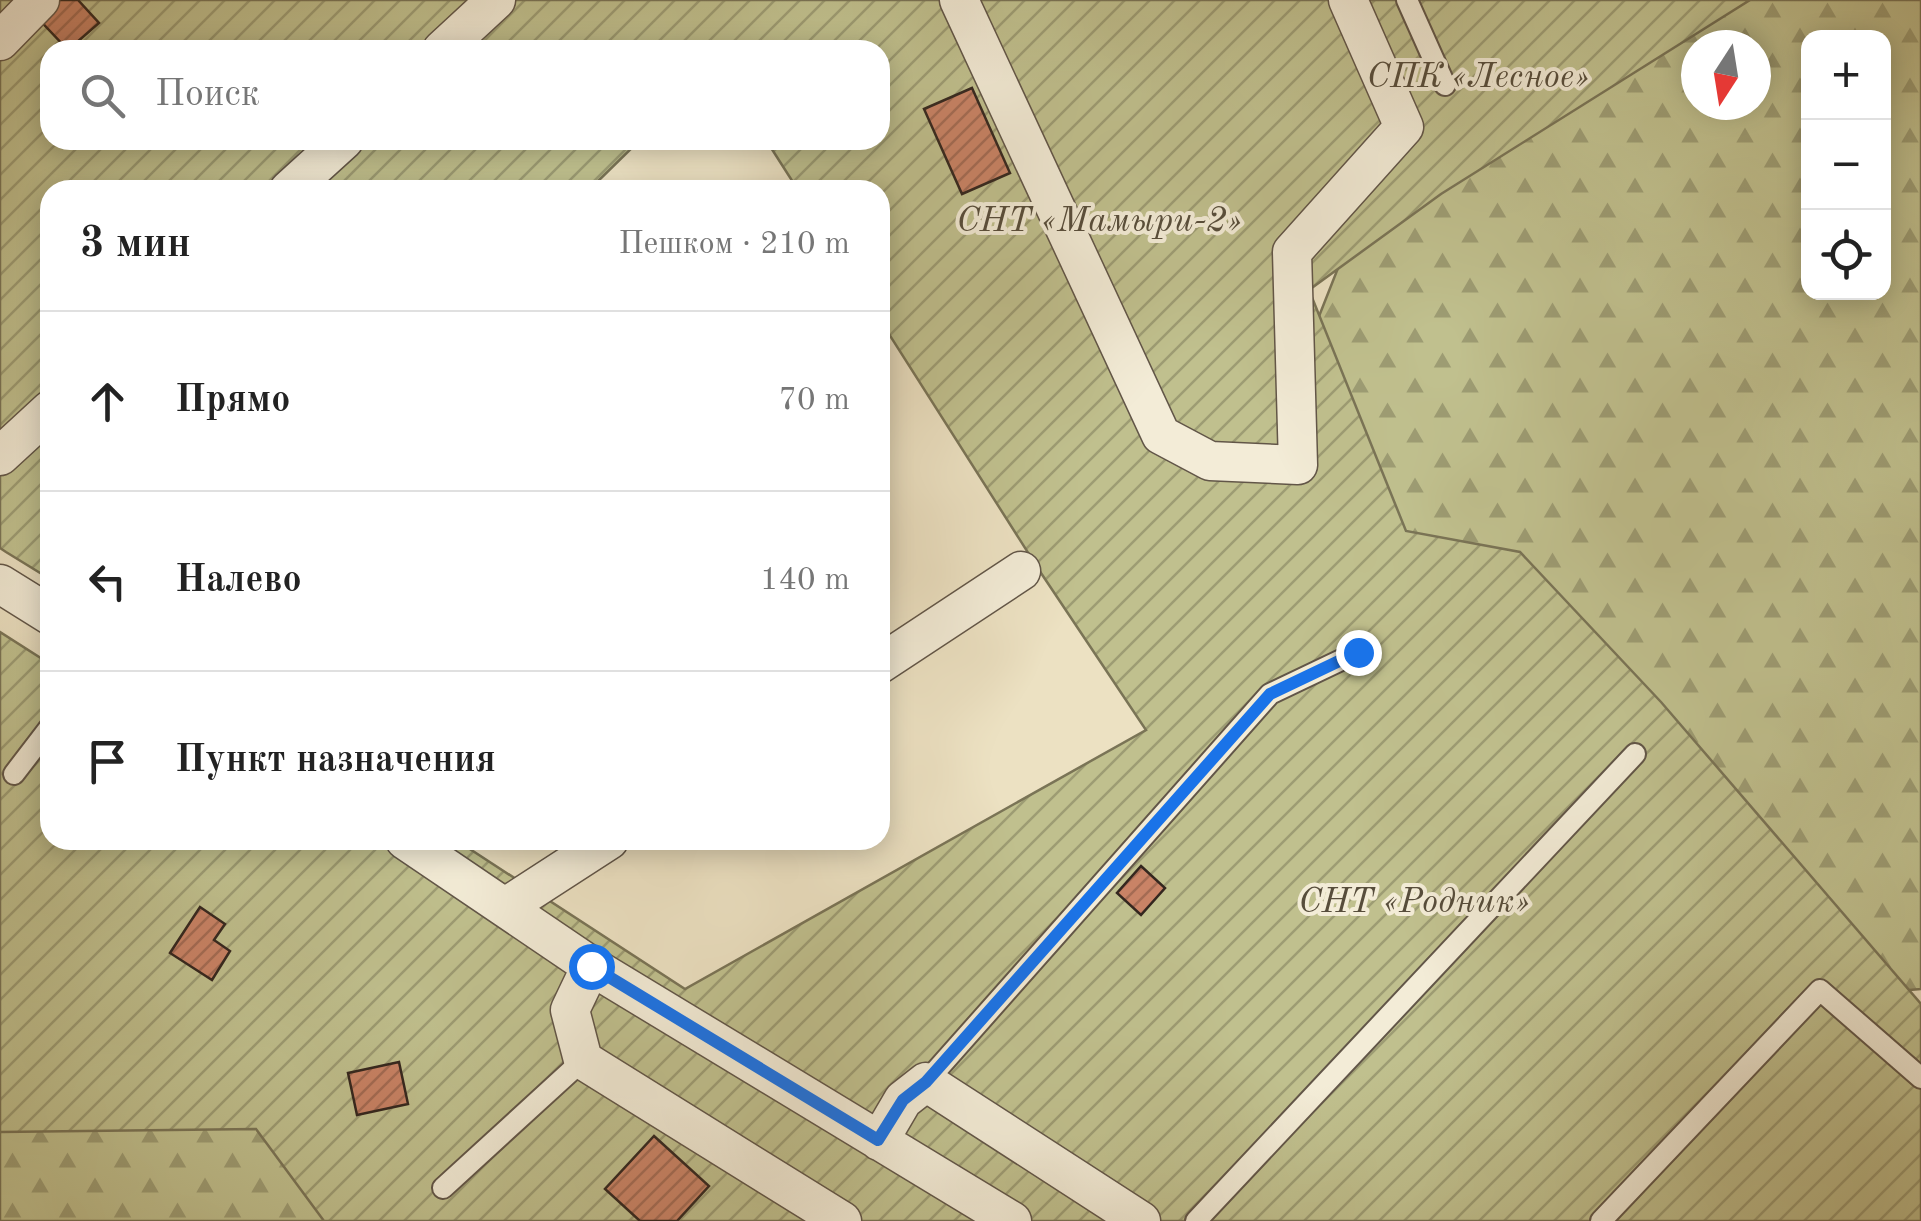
<!DOCTYPE html>
<html lang="ru">
<head>
<meta charset="utf-8">
<style>
	body { margin:0; font-family:"Old Standard TT",serif; background:#f2f2f2; color:#222 }
	.controls { position:absolute; right:30px; top:30px; display:grid; overflow:hidden; border-radius:20px; box-shadow:0 5px 25px #0003 }
	.controls button { width:90px; height:90px; display:grid; place-items:center; padding:0; border:0; border-bottom:2px solid #e0e0e0; background:#fff; color:#222; font:50px sans-serif }
	.compass { position:absolute; left:1681px; top:30px; width:90px; height:90px; border-radius:50%; background:#fff; box-shadow:0 5px 25px #0003; rotate:192deg }
	.stop { position:absolute; width:30px; height:30px; margin:-22px; border:8px solid #1a73e8; border-radius:50%; background:#fff }
	.stop.end { background:#1a73e8; border-color:#fff; box-shadow:0 2px 10px #0008 }
	.list { margin:0; padding:0; list-style:none }
	h2 { display:flex; justify-content:space-between; align-items:center; height:130px; margin:0; padding:0 40px; font-size:42px }
	h2 small { font-size:32px; font-weight:400; color:#767676 }
	.list li { display:grid; grid-template-columns:65px 1fr auto; gap:30px; align-items:center; box-sizing:border-box; height:180px; padding:0 40px; border-top:2px solid #e0e0e0 }
	.list b { display:block; font-size:38px; white-space:nowrap }
	.list em { font-size:32px; font-style:normal; color:#767676 }
	.icon { flex:none; width:55px; height:55px; fill:none; stroke:currentColor; stroke-width:2; stroke-linecap:round; stroke-linejoin:round }
	.map { position:relative; flex:none; width:1921px; height:1221px; overflow:hidden }
	.search { position:absolute; background:#fff; box-shadow:0 5px 25px #0003; left:40px; top:40px; width:850px; height:110px; display:flex; align-items:center; gap:25px; box-sizing:border-box; padding:0 35px; border-radius:30px; color:#767676; font-size:38px }
	.panel { position:absolute; background:#fff; box-shadow:0 5px 25px #0003; left:40px; top:180px; width:850px; height:670px; border-radius:30px }
	.map>svg:first-child { display:block }
</style>
</head>
<body>
<div class="map">
<svg width="1921" height="1221" viewBox="0 0 1921 1221">
	<defs>
		<pattern id="forest-firs" width="22" height="20" patternUnits="userSpaceOnUse" patternTransform="scale(2.5)"><rect width="22" height="20" fill="#c0c08e"/><path d="M5 1l3.5 6h-7zM16 11l3.5 6h-7z" fill="#9d9c73"/></pattern>
		<pattern id="garden-furrows" width="10" height="10" patternUnits="userSpaceOnUse" patternTransform="scale(2.5)"><rect width="10" height="10" fill="#c0c08e"/><path d="M-1 1l2-2M0 10L10 0M9 11l2-2" fill="none" stroke="#9d9c73"/></pattern>
		<pattern id="building-hatch" width="6" height="6" patternUnits="userSpaceOnUse" patternTransform="scale(2.5)"><rect width="6" height="6" fill="#c98366"/><path d="M-1 1l2-2M0 6l6-6M5 7l2-2" fill="none" stroke="#a46b53"/></pattern>
	</defs>
	<rect width="100%" height="100%" fill="#ece1c2"/>
	<filter id="stains"><feTurbulence type="fractalNoise" baseFrequency=".002" numOctaves="4"/><feColorMatrix values="0 0 0 0 .2 0 0 0 0 .09 0 0 0 0 .02 0 0 0 .5 -.17"/></filter>
	<radialGradient id="worn" r=".72"><stop offset=".6" stop-color="#630" stop-opacity="0"/><stop offset="1" stop-color="#630" stop-opacity=".3"/></radialGradient>
	<path fill="url(#forest-firs)" stroke="#7a7456" stroke-width="2.5" fill-rule="evenodd" d="M1714,0H1921V989L1851,995L1390,544L1299,367L1355,225ZM1808,38H1884V292H1808ZM1696,45H1756V105H1696Z
		M0,1097L270,1111L348,1221H0Z"/>
	<path fill="url(#garden-furrows)" stroke="#7a7456" stroke-width="2.5" d="M0,0H1750L1441,194L1309,290L1406,531L1520,552L1661,702L1921,1004V1221H324L256,1129L0,1132V632L50,664V840H456L685,989L1146,730L1041,573L880,320V190H798L766,140H880V50H50V140H640L589,190H50V579L6,552L0,548Z"/>
	<path fill="url(#building-hatch)" stroke="#34271f" stroke-width="2.5" d="M48,0H78L99,23L68,50L33,13Z
		M972,88L1010,173L962,194L924,109Z
		M1141,866L1165,888L1141,915L1117,893Z
		M200,907L225,924L214,940L230,951L212,980L170,953Z
		M399,1062L408,1104L357,1115L348,1073Z
		M654,1136L709,1186L677,1221H640L605,1189Z"/>
	<g fill="none" stroke-linecap="round" stroke-linejoin="round">
		<defs>
			<path id="lane" d="M1407,0L1445,85
				M14,774L50,727
				M926,1082L1270,694L1358,652
				M443,1188L583,1060
				M1196,1221L1635,754
				M1601,1221L1820,990L1921,1078"/>
			<path id="street" d="M959,0L1161,435L1210,461L1298,465L1292,252L1404,127L1348,0
				M0,41L40,0
				M442,50L496,0
				M289,190L344,140
				M0,456L50,410
				M0,584L50,615
				M880,664L1021,571
				M405,840L591,966L1012,1221
				M507,906L609,840
				M591,966L570,1010L583,1060L842,1221
				M879,1141L903,1100L926,1082L1141,1221"/>
		</defs>
		<use href="#lane" stroke="#625648" stroke-width="24"/>
		<use href="#street" stroke="#625648" stroke-width="41"/>
		<use href="#lane" stroke="#f3ecd7" stroke-width="20"/>
		<use href="#street" stroke="#f3ecd7" stroke-width="38"/>
	</g>
	<g fill="none" stroke-linecap="round" stroke-linejoin="round">
		<path stroke="#1a73e8" stroke-width="12" d="M591,966L878,1140L903,1100L926,1082L1270,694L1358,652"/>
	</g>
	<g text-anchor="middle" dominant-baseline="central" stroke-width="8" stroke-linejoin="round" paint-order="stroke">
		<g font-size="35" font-style="italic" fill="#574d3b" stroke="#f3ecd7">
			<text x="1478" y="77">СПК «Лесное»</text>
			<text x="1099" y="221">СНТ «Мамыри-2»</text>
			<text x="1414" y="902">СНТ «Родник»</text>
		</g>
	</g>
	<rect width="100%" height="100%" filter="url(#stains)"/>
	<rect width="100%" height="100%" fill="url(#worn)"/>
</svg>
<div class="controls">
<button>+</button>
<button>−</button>
<button><svg class="icon" aria-label="locate" viewBox="0 0 24 24"><circle cx="12" cy="12" r="6"/><path d="M12 2v4M12 18v4M2 12h4M18 12h4"/></svg></button>
</div>
<svg class="compass" viewBox="-18 -18 36 36"><path d="M0-13l5 13h-10z" fill="#e53935"/><path d="M0 13l5-13h-10z" fill="#767676"/></svg>
<div class="stop" style="left:591px;top:966px"></div>
<div class="stop end" style="left:1358px;top:652px"></div>
<div class="search"><svg class="icon" aria-label="search" viewBox="0 0 24 24"><circle cx="10" cy="10" r="6"/><path d="M15 15l6 6"/></svg>Поиск</div>
<section class="panel">
<h2>3 мин<small>Пешком · 210 m</small></h2>
<ul class="list">
<li><svg class="icon" aria-label="ahead" viewBox="0 0 24 24"><path d="M12 20V5M6 11l6-6 6 6"/></svg><div><b>Прямо</b></div><em>70 m</em></li>
<li><svg class="icon" aria-label="left" viewBox="0 0 24 24"><path d="M17 20v-9H6M10 6l-5 5 5 5"/></svg><div><b>Налево</b></div><em>140 m</em></li>
<li><svg class="icon" aria-label="arrive" viewBox="0 0 24 24"><path d="M6 21V4h12l-3 4 3 4H6"/></svg><div><b>Пункт назначения</b></div></li>
</ul>
</section>
</div>
</body>
</html>
